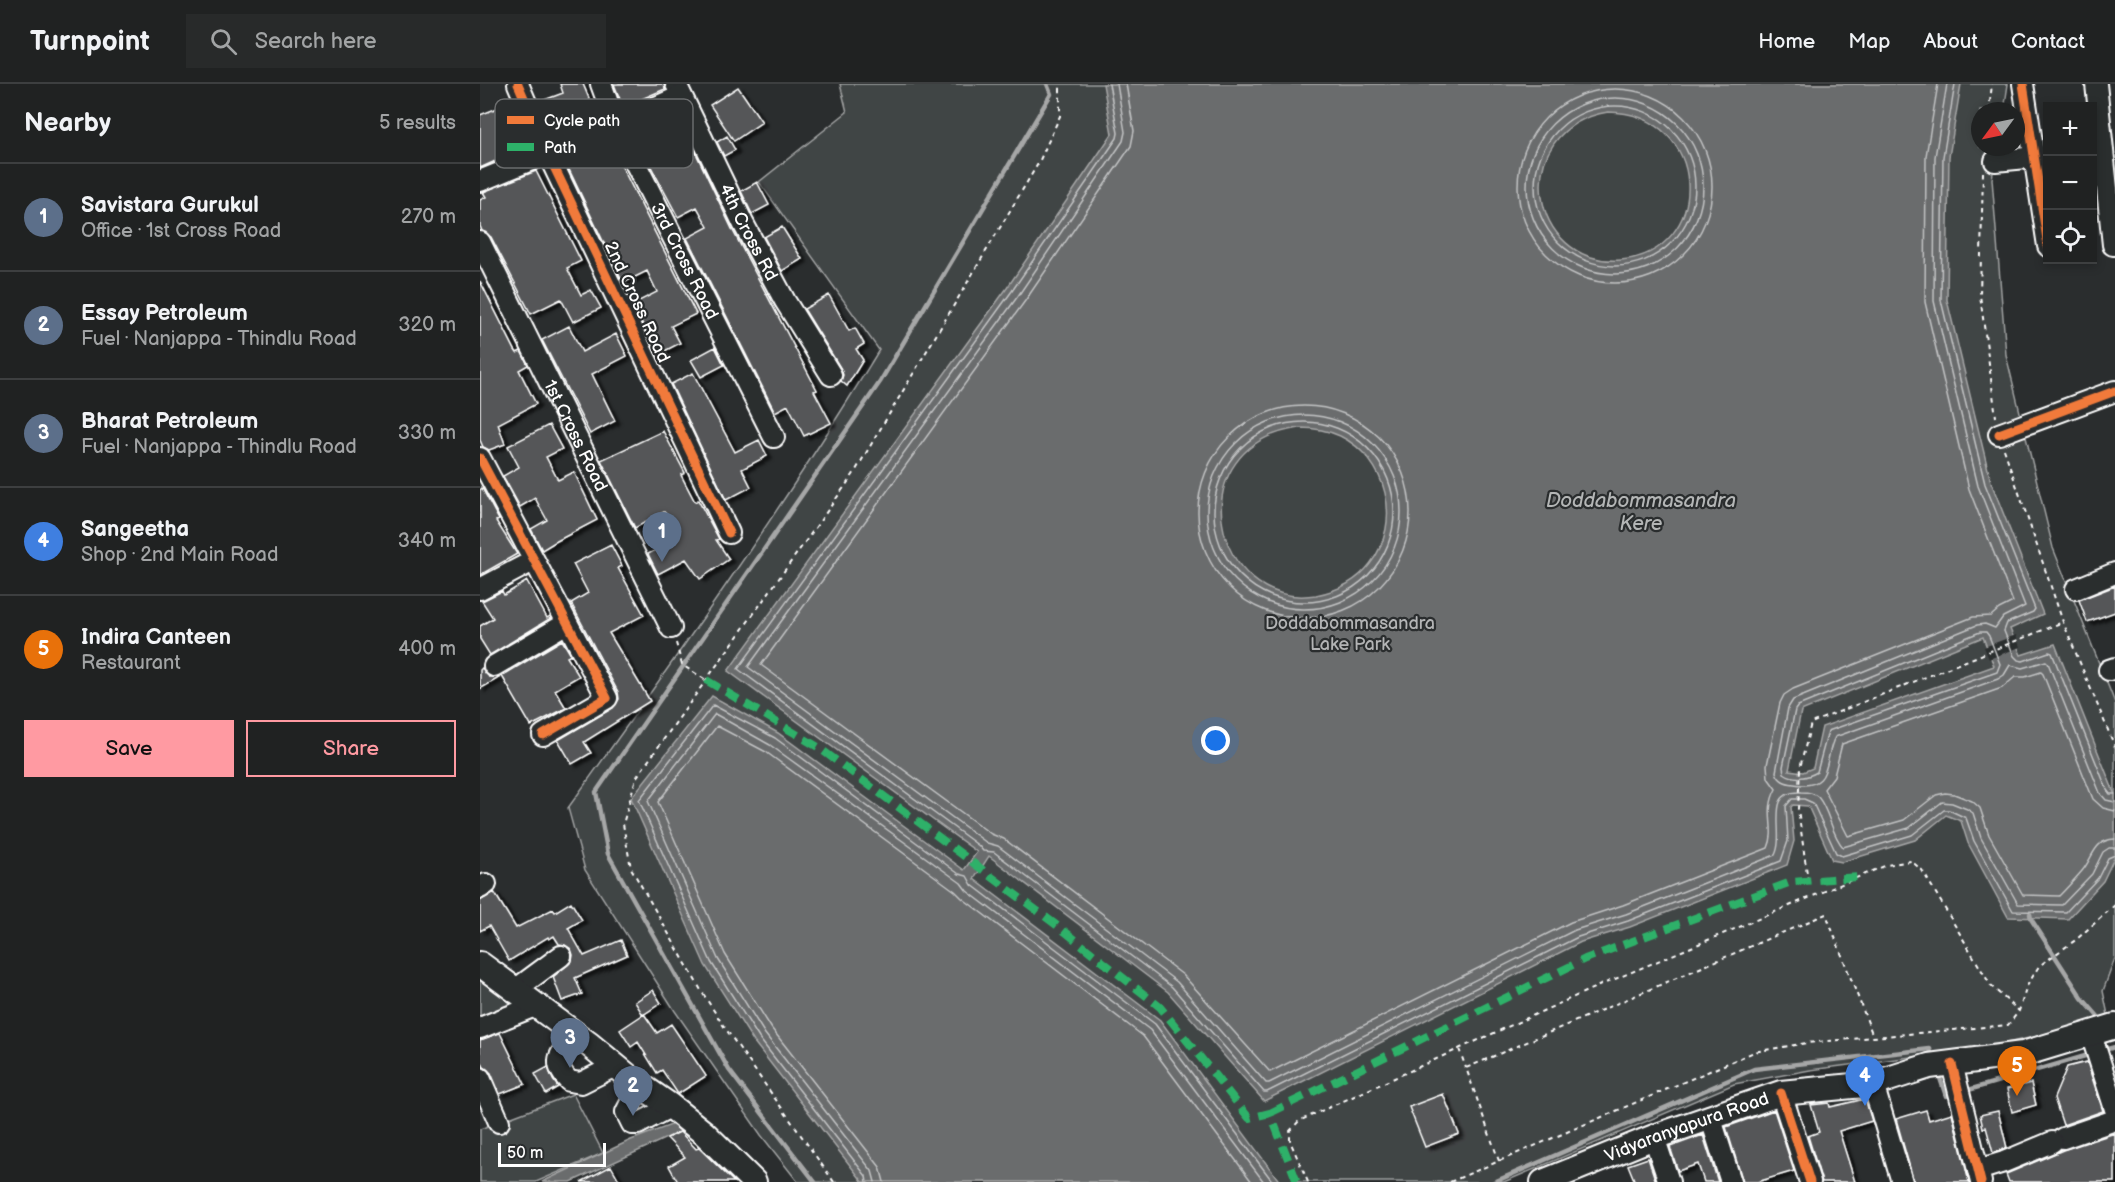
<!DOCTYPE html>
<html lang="en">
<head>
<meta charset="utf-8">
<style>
	body { margin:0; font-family:"Balsamiq Sans",sans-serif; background:#282a2a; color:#f1f3f6 }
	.controls { position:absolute; right:18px; top:18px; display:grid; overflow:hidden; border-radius:0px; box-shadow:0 3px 9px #0003 }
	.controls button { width:54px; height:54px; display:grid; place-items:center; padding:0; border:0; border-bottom:2px solid #3d3f40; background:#202222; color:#f1f3f6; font:30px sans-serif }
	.compass { position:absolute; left:1491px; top:18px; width:54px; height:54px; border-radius:50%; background:#202222; box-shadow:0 3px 9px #0003; rotate:237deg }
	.scale { position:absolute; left:18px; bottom:15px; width:108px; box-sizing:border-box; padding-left:6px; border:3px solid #fff; border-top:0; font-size:16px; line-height:21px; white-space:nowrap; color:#fff; -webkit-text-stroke:4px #2a2d2e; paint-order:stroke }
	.you { position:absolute; left:736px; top:657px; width:21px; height:21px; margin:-15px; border:4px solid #fff; border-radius:50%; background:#1a73e8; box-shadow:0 0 0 9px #1a73e833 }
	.badge { display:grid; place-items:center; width:39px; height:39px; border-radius:50%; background:#ff9aa2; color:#fff; font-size:20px; font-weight:700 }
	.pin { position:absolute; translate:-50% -50px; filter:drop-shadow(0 2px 3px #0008) }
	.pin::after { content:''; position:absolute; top:32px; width:21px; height:18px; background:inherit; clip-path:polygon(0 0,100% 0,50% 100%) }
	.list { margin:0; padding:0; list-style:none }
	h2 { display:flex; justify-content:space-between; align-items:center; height:78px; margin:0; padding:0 24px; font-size:26px }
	h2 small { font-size:20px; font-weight:400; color:#a2a4a5 }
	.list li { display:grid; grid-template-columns:39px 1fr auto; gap:18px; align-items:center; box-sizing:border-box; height:108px; padding:0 24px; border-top:2px solid #3d3f40 }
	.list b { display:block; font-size:22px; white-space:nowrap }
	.list p { margin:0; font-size:20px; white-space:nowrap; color:#a2a4a5 }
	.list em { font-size:20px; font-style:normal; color:#a2a4a5 }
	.actions { display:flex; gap:12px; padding:18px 24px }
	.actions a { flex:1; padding:14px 0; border:2px solid #ff9aa2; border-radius:0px; text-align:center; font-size:21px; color:#ff9aa2 }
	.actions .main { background:#ff9aa2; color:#111 }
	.icon { flex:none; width:33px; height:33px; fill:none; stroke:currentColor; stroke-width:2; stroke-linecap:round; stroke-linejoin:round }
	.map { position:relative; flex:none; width:1635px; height:1098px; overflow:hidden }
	header { display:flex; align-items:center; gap:36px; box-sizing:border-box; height:84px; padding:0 30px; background:#202222; border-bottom:2px solid #3d3f40 }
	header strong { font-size:28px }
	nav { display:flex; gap:33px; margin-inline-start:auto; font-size:21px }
	.search { width:420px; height:54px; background:#282a2a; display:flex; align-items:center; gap:15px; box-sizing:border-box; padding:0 21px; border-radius:0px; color:#a2a4a5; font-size:22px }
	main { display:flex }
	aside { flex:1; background:#202222 }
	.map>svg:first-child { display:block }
</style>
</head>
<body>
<header>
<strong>Turnpoint</strong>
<div class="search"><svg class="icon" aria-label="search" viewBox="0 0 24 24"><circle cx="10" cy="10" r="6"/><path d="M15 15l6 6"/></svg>Search here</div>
<nav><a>Home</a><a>Map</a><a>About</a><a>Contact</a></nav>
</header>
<main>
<aside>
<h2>Nearby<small>5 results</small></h2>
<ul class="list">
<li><span class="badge" style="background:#5c6f8a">1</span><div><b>Savistara Gurukul</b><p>Office · 1st Cross Road</p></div><em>270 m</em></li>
<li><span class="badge" style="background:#5c6f8a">2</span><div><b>Essay Petroleum</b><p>Fuel · Nanjappa - Thindlu Road</p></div><em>320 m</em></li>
<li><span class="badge" style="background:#5c6f8a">3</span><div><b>Bharat Petroleum</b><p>Fuel · Nanjappa - Thindlu Road</p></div><em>330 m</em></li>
<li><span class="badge" style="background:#3f7fe0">4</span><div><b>Sangeetha</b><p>Shop · 2nd Main Road</p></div><em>340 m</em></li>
<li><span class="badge" style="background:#e8710a">5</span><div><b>Indira Canteen</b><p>Restaurant</p></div><em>400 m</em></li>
</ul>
<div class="actions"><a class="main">Save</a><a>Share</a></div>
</aside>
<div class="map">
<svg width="1635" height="1098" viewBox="0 0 1635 1098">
	<defs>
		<filter id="shadow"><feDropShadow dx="5" dy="3" stdDeviation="1.5" flood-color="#0009"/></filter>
	</defs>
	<rect width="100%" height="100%" fill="#2a2d2e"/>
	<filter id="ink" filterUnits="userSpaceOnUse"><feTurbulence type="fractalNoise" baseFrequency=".0167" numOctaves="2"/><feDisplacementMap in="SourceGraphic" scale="12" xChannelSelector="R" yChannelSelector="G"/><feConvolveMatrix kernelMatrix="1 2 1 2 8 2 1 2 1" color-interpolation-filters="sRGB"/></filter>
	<g filter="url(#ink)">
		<path fill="#414445" stroke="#a0a2a2" stroke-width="1.5" d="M360,0H1528L1524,27H1500V63H1517L1512,95L1526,271L1573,464L1635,619V874L1623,907L1629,936L1509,963L1330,986L1254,1000L1024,1098H318L281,1051L195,927L105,786L88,724C196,574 303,424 399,266L279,98L367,28Z
			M0,894L37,921L0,938Z
			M93,1010L123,1069L56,1098H0V1045Z"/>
		<path fill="#6a6c6d" stroke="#a6a7a7" stroke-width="1.5" fill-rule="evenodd" d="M623,0H1481L1469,73L1467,216L1511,398L1563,530L1530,545L1541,571L1575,560L1635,711V772L1623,797L1588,835L1528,833L1488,759L1481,737L1466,731L1435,756L1362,778L1352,776L1328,722L1313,721L1311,723L1314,757L1307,781L1150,843L1101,858L784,1017L688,908L509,772L494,795L680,936L800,1098H383L274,958L225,881L151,714L232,612L298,649L484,786L497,768L248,587L527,204L632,50ZM1128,28C1231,29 1234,168 1141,176C1049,184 1026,45 1128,28ZM820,344C834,344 847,346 860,352C907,375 923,438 890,480C877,497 857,507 836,511C732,527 696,360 820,344ZM1503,553L1514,582L1342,643L1333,684L1323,688L1309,686L1321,627Z
			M199,1038L206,1045L91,1098H62L151,1056Z"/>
		<path fill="#2a2d2e" d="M1536,551L1540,563L1509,575L1504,563Z"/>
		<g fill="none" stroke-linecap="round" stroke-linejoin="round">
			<path stroke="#c3c4c5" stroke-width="1.5" d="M629,0L638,49L637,54L532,207L258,585L499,762L503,767L514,768L692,903L784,1008H787L1098,853L1148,837L1301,777L1308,757L1306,722L1312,715H1324L1333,719L1356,769L1362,772L1432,751L1464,726H1469L1486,734L1494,757L1533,827L1586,828L1618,794L1628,774L1635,771
				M637,0L645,48L643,57L538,212L268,583L507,759L518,762L697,898L786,999H789L1095,846L1146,830L1295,771C1306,749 1283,706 1321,708C1327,708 1334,709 1338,713C1350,727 1351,751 1363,763L1429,744L1462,718L1472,719L1487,725L1493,729L1501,754L1538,820L1582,821L1612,790L1623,768L1629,764H1635
				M646,0L654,47L651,62L545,217L281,581L511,750L524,755L703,891L790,988L1091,838L1143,821L1288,764C1297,744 1283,729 1296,705L1288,694L1287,681L1300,619L1304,611L1313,605L1493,533L1511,532L1519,525L1533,518L1489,405L1445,218L1446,72L1458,0
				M1467,0L1455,73L1454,217L1498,402L1545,522L1523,533L1515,544L1505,540L1497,541L1313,616L1308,624L1296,688C1299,697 1305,699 1314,700C1354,707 1343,675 1355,653L1518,595L1524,591L1530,581L1542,584L1566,577L1568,579L1620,709L1626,716L1635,718
				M1475,0L1463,73L1461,216L1505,400L1555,525L1553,528L1527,539L1524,547L1534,572L1538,576L1543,577L1569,568L1572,569L1627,706L1630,710H1635
				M1038 102a97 97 0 1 1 194 0a97 97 0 1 1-194 0Z
				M1047 102a88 88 0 1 1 176 0a88 88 0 1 1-176 0Z
				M1055 102a80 80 0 1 1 160 0a80 80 0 1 1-160 0Z
				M718 428a106 106 0 1 1 212 0a106 106 0 1 1-212 0Z
				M727 428a97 97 0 1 1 194 0a97 97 0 1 1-194 0Z
				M734 428a90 90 0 1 1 180 0a90 90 0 1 1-180 0Z
				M1500,548H1506L1509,552L1520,580L1517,588L1348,647L1337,688C1327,694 1314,696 1304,689L1303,683L1315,626L1318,622Z
				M1635,727L1623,724L1613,715L1563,590L1561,588L1545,593H1535L1522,604L1362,660L1354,692L1344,705L1368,752L1424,736L1456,711L1465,709L1474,710L1492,717L1500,724L1509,751L1543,811L1579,812C1587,804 1595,795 1602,787C1614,773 1613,756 1635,755
				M387,1098L386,1092L279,954L231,878L159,716L233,621L295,654L479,790L487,792L492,801L675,940L793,1098
				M395,1098L392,1087L285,950L238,875L168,717L235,630L290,661L481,799L487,807L670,946L784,1098
				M404,1098L400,1083L292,945L245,870L178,718L237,642L286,668L475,807L482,814L663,952L772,1098"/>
			<path stroke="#a6a7a7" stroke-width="4.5" d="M1550,830L1551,835L1602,914L1622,937
				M1620,967L1635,963
				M1460,994L1466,1012L1474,1010
				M1485,1007L1612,970
				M335,1098L249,986L128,770L116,708L400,298L571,10L567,0
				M1014,1098L1274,985L1450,965L1451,969"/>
		</g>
		<path fill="#555758" stroke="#fff" stroke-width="1.5" filter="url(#shadow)" d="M80,0H103L111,19L115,18L121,34L74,53L59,18L83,9Z
			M134,0H184L185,5L143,23Z
			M258,3L282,38L254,57L230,21Z
			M25,21L44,64L0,84V31Z
			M196,27L202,40L180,52L190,72L212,61L252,145L337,306L334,307L351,339L324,352L308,321L295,328L207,154L228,143L217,123L198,133L152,47Z
			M247,52L255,66L244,72L237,58Z
			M129,57L216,230L191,242L200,259L177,271L153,220L177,208L167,187L143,199L85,77Z
			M56,87L101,177L87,184L101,211L111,206L121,224L93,238L81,215L51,230L11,153L2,147L0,142V116L6,113L3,108Z
			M277,98L289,121L272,130L261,107Z
			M302,143L322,175L302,187L284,153Z
			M0,197L35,266L37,269L41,267L48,281L39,286L56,320L18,340L25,360L9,366L3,363L0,356Z
			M349,211L369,247L375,244L384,260L376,265L383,276L367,302L361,297L363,291L361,285L324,225Z
			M89,242L102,268L136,250L147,272L112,290L135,337L110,350L62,256Z
			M235,263L244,281L221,293L211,276Z
			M213,289L255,368L279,356L287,372L262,385L271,403L246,416L191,300Z
			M69,341L82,365L66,373L78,396L94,388L117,436L75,458L62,466L51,445L67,436L55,414L40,423L23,392L39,383L28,362Z
			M183,347L205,389L201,391L215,418L218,416L239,455L236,456L249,475L220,495L206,475L178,490L168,470L199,454L186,430L184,428L155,444L121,376Z
			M2,404L19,436L16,437L37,470L0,491V406Z
			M131,461L142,482L138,484L164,531L129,549L170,617L104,658L111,669L92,680L78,656L133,624L139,615L138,608L91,519L108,509L93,480Z
			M47,497L67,534L70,532L71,534L10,571L0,555V542L13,534L2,517L22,507L24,511Z
			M1635,502V528L1607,538L1599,516Z
			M82,556L91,571L87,573L99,592L75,606L86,624L51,642L22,592L0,605V586L2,584L9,593H20Z
			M14,808L36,844L73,825L75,828L91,818L102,836L88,844L104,872L141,856L147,871L95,894L102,910L82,917L73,893L92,877L93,871L91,865L85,861L79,860L74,852L69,855L68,853L29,877L9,842L0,847V817Z
			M173,906L181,919L163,931L155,918Z
			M164,930L177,949L191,940L226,992L198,1010L182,986L177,989L158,958L151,963L140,946Z
			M20,949L45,1000L20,1010L11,989L4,983L0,975V956Z
			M1607,978L1623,1027L1583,1041L1574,1014L1587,983Z
			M68,983L73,996L78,1003L66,1010L55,990Z
			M1551,999L1556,1021L1532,1028L1527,1005Z
			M963,1010L979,1050L945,1063L929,1023Z
			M1385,1015L1392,1037L1359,1047L1375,1098H1342L1328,1052L1339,1048L1331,1021L1349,1019L1350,1023Z
			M1294,1026L1314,1087L1277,1098H1263L1246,1043Z
			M1446,1026L1449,1036L1472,1029L1489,1098H1434L1416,1035Z
			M1518,1027L1527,1064L1513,1069L1506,1043L1503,1044L1500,1031Z
			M200,1048L216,1065L219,1064L254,1098H198L189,1082L205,1073L187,1054Z
			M1635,1049V1098H1529L1526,1090L1583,1066Z
			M1223,1051L1238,1098H1224L1218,1080L1198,1087L1190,1063Z
			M1168,1074L1176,1098H1155L1148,1081Z
			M131,1082L140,1098H101Z"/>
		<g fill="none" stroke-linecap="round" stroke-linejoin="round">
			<defs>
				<g id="minor">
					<path d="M38,0L67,68L249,449"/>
					<path id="s1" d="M121,0L136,41L294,353"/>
					<path id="s2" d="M196,0L263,139L305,217L351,291"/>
					<path d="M1543,0L1568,162"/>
					<path d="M1616,0L1633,161"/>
					<path d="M1515,77L1568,72"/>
					<path d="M0,97L136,41L201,12"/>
					<path id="s3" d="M0,158L191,544"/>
					<path d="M1519,350L1635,307"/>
					<path d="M0,374L127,614L63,651"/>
					<path d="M0,505L53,477"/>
					<path d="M1596,505L1635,489"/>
					<path d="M14,582L87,539"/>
					<path d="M1629,586L1635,584"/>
					<path d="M0,804L6,800"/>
					<path d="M35,906L81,872"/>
					<path d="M0,944L55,922"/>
					<path d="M1611,950L1635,1025"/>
					<path d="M96,951C81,969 70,977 89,997L101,999L135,982"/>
					<path d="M1472,980L1501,1098"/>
					<path d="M0,994L19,1038"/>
					<path d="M1393,1000L1422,1098"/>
					<path d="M160,1001L146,1028L152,1040H158L190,1023"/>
					<path d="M1301,1009L1330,1098"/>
					<path d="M1230,1032L1251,1098"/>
					<path d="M1174,1053L1189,1098"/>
					<path d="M1583,1054L1635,1036"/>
					<path d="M1498,1086L1524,1078L1572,1058"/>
				</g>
				<g id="major">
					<path d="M0,880L110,961L150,994L189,1021L224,1049L274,1098"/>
					<path id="s4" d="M1063,1098L1174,1053L1301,1009L1393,1000L1449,982L1543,970L1635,942"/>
				</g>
			</defs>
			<use href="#minor" stroke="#fff" stroke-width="24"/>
			<use href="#major" stroke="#fff" stroke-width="28"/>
			<path stroke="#fff" stroke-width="2" stroke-dasharray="4.5 4.5" stroke-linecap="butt" d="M1509,27L1512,0
				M1503,88L1500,211L1516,333
				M1524,365L1583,538L1635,663
				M196,559L202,581L226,596
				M1328,797L1318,725L1320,684L1331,639L1583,538
				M979,965L986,984
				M1019,1077L986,984L1346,830L1393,952
				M354,1098L243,941L222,908L151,784L143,740L156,694L373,391L559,78L580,32V0
				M828,1098L810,1057V1047L819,1037L1116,903L1407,781L1431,777L1442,786L1511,902L1539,927
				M970,1098L1274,968L1326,959L1528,941L1539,927L1547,902L1559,882L1597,855L1635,821"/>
			<use href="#minor" stroke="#2a2d2e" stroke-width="20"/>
			<use href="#major" stroke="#2a2d2e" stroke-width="24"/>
			<path stroke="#2db169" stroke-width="8" stroke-dasharray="15 8" stroke-linecap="butt" d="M226,596L338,663L583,846L680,923L769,1034L790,1029L817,1098
				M790,1029L1105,875L1311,798L1378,793"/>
			<defs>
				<path id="cycleway" d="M38,0L67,68L249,449
					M1543,0L1568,162
					M1519,350L1635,307
					M0,374L127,614L63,651
					M1472,980L1501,1098
					M1301,1009L1330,1098"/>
			</defs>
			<use href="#cycleway" stroke="#2a2d2e" stroke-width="13"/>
			<use href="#cycleway" stroke="#f17a3a" stroke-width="9"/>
		</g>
	</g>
	<g text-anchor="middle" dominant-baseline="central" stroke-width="4.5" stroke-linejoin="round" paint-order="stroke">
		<g font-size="18" fill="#fff" stroke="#2a2d2e">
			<text stroke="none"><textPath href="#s2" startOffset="165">4th Cross Rd</textPath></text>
			<text stroke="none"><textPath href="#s1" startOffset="196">3rd Cross Road</textPath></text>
			<text transform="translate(157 218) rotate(65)">2nd Cross Road</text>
			<text stroke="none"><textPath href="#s3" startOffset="216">1st Cross Road</textPath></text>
			<text stroke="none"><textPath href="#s4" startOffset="154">Vidyaranyapura Road</textPath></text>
		</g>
		<g font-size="18" fill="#b3b4b5" stroke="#2a2d2e">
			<text x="870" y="539">Doddabommasandra<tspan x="870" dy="21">Lake Park</tspan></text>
		</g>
		<g font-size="20" font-style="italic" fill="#b4b6b6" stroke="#2a2d2e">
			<text x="1161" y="417">Doddabommasandra<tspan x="1161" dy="23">Kere</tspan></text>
		</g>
	</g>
	<rect x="15" y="15" width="198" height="69" rx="9" fill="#2a2d2e" stroke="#6a6c6d" stroke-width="1.5"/>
	<rect x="27" y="32" width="27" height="8" fill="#f17a3a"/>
	<rect x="27" y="59" width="27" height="8" fill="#2db169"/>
	<g font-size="16" fill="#fff">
		<text x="64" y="42">Cycle path</text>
		<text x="64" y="69">Path</text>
	</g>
</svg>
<div class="controls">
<button>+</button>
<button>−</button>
<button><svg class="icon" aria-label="locate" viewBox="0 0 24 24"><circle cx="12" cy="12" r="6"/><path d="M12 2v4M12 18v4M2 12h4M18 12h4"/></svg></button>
</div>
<svg class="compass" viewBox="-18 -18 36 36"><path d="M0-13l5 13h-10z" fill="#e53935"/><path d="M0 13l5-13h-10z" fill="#a2a4a5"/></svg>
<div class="scale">50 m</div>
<div class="you"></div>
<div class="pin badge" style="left:182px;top:478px;background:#5c6f8a">1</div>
<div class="pin badge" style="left:153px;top:1032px;background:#5c6f8a">2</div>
<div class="pin badge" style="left:90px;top:984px;background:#5c6f8a">3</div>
<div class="pin badge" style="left:1385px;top:1022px;background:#3f7fe0">4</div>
<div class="pin badge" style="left:1537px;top:1012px;background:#e8710a">5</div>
</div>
</main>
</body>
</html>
